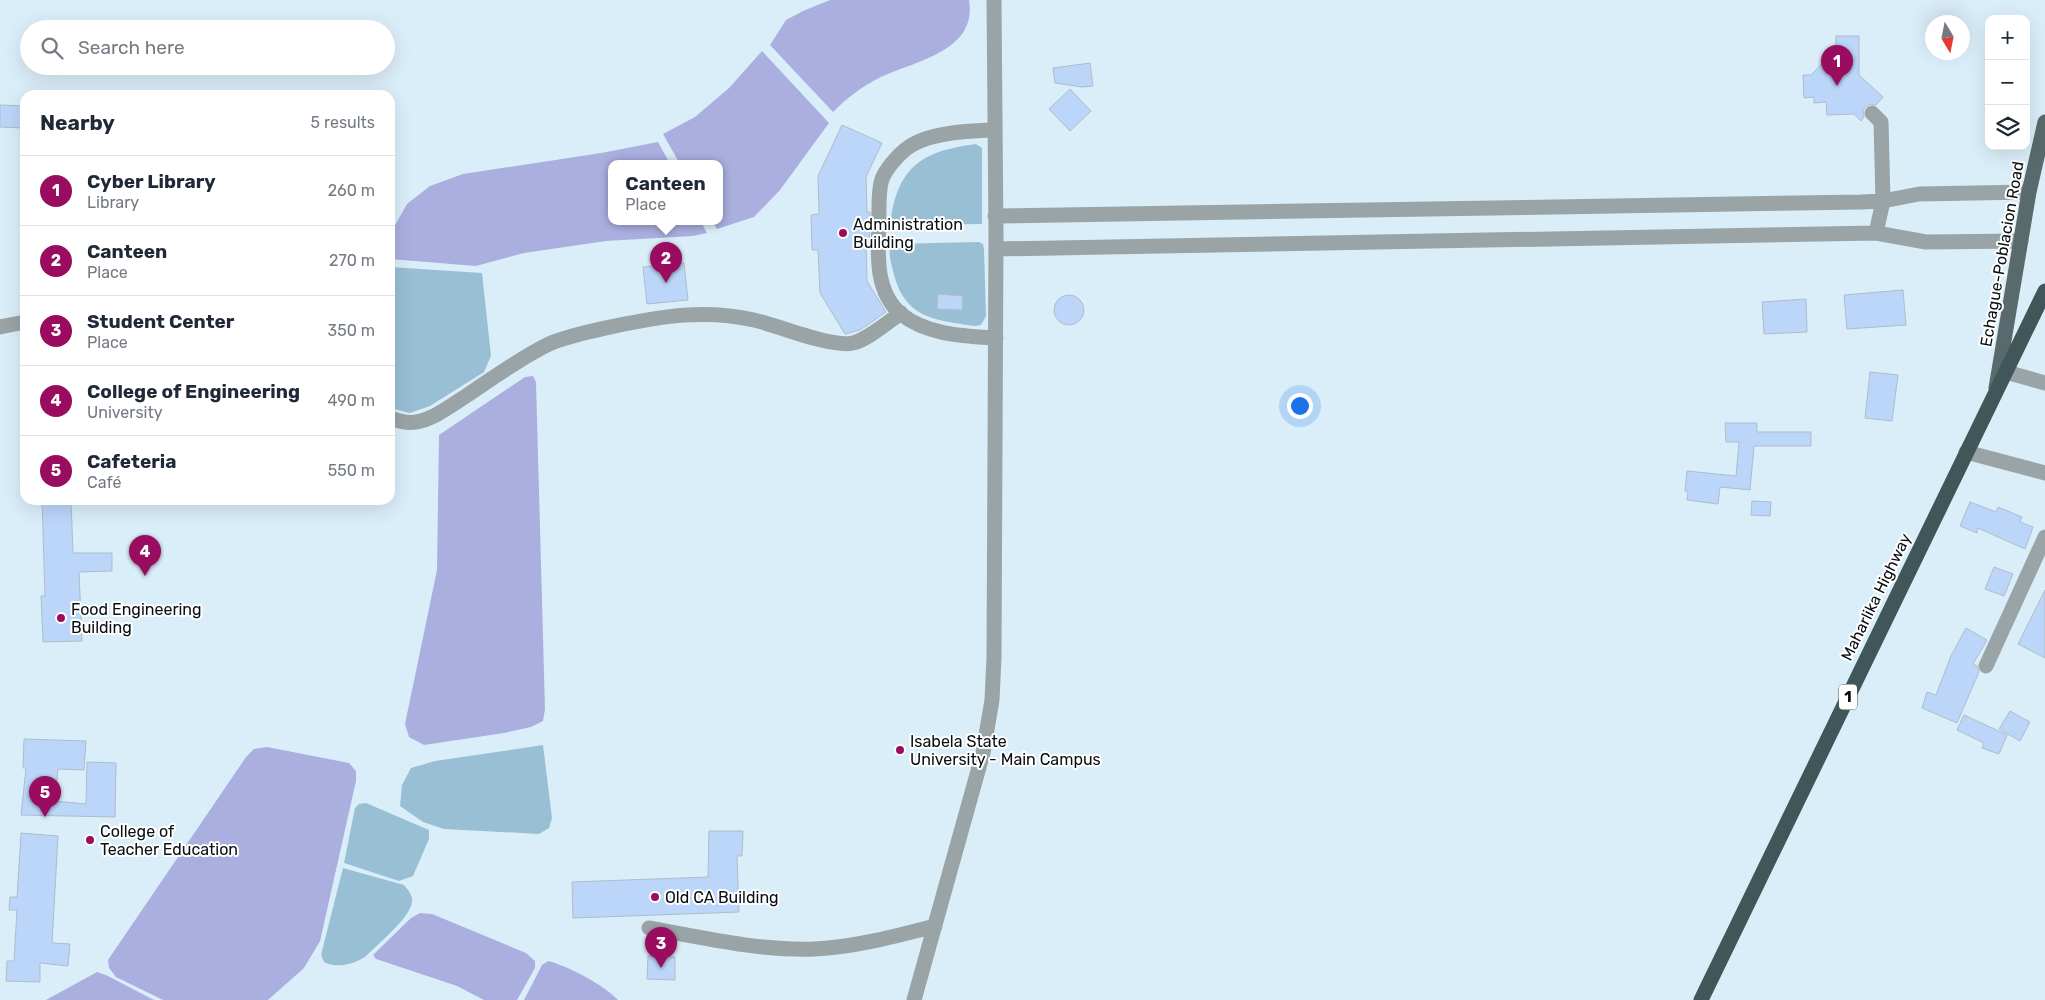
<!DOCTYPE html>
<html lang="en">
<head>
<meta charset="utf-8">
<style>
	body { margin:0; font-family:Rubik,sans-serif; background:#f2f2f3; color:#1f2937 }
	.controls { position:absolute; right:15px; top:15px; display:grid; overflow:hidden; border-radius:10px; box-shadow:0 5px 20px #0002 }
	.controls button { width:45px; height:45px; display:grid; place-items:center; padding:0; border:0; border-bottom:1px solid #e0e1e3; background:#fff; color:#1f2937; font:25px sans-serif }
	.compass { position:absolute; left:1925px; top:15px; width:45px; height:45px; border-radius:50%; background:#fff; box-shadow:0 5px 20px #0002; rotate:170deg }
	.you { position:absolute; left:1299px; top:405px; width:18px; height:18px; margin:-12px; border:4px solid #fff; border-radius:50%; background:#1a73e8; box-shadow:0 0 0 8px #1a73e833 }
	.badge { display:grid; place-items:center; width:32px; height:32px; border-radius:50%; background:#990c5f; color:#fff; font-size:16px; font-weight:700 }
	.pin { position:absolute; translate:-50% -41px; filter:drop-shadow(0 1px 2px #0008) }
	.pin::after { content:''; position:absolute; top:26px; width:18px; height:15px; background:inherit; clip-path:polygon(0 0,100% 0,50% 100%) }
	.popup { position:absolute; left:608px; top:160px; width:115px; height:65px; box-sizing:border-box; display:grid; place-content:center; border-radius:10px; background:#fff; filter:drop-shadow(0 1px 4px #0005); font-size:16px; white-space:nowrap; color:#747a83 }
	.popup b { font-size:19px; color:#1f2937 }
	.popup::after { content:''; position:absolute; left:50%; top:100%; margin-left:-10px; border:10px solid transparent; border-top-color:#fff }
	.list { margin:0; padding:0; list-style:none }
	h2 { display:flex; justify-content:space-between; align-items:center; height:65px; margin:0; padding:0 20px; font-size:21px }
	h2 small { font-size:16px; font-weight:400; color:#747a83 }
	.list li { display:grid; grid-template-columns:32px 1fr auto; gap:15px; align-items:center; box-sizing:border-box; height:70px; padding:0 20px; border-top:1px solid #e0e1e3 }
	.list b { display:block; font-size:19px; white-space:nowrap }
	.list p { margin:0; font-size:16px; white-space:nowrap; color:#747a83 }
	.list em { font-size:16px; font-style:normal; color:#747a83 }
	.icon { flex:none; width:28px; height:28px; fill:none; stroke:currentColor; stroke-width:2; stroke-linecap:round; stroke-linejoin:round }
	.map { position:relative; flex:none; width:2045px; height:1000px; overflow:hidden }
	.search { position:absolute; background:#fff; box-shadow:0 5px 20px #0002; left:20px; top:20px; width:375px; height:55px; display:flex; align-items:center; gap:12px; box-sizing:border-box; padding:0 18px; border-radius:28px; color:#747a83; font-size:19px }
	.panel { position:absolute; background:#fff; box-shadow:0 5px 20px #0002; left:20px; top:90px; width:375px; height:415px; border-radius:15px }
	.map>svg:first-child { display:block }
</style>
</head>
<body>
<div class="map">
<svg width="2045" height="1000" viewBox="0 0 2045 1000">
	<rect width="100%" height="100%" fill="#daeef9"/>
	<path fill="#99bfd5" d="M976,144L982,148V224L890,225C897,168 920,151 976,144Z
		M979,242L983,244L984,249L986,316L981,325L975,326C933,320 904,318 893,271C891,263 888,252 891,244Z
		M390,267L482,273L491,356L484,372L430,406L410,413L390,408Z
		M543,745L552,818L549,828L539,834L444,829L423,822L400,806L402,785L411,768L435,761Z
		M366,803L429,830V839L413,876L399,881L344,863L355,808L359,804Z
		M343,868L404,885C408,890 413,895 412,902C410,918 378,944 366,956C355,964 337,969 324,962L321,955Z"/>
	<path fill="#aaafe0" d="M830,0H969C978,52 913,61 879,78C861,87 847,98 833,112L770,45L786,20L803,11Z
		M762,51L829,123L780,190L754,217L717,229L713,222H720V164H680L663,134L695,117L729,88Z
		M658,142L670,164H612V222H701L707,233L693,236L606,241L524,253L476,266L390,259V234L407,204L430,186L463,174L601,153Z
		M533,376L536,382L545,709L543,721L531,727L504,733L424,745L409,737L405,724L437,570L439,435L525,377Z
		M267,747L349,763L356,771V781L320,941L304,968L268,1000H163L116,977L109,968L108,960L246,757L254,749Z
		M420,913L432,914L526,953L535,961V968L517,1000H484L457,986L376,959L373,955L411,918Z
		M548,961C568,966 604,985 618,1000H524L542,965Z
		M97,972L106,975L154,1000H46Z"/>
	<path fill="#bcd6f9" stroke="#b0bbcb" d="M1836,36H1859V75L1883,97L1876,105L1870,104L1865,107L1863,111L1864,117L1861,121L1854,114L1827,115L1826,102L1814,103V97L1804,98L1803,75H1811L1836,49Z
		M1090,63L1093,86L1082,87L1055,83L1053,68Z
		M1070,89L1091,111L1070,131L1049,109Z
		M0,105L25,106V128L0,127Z
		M842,125L882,143L866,177L867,212H870V221L869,244H866L867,281L886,312L860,330L845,334L820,293L818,250H812L811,215L819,214L818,176Z
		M684,263L688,300L647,304L643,267Z
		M1903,290L1906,325L1847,329L1844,295Z
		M938,294L963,296L962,310L937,309Z
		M1054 310a15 15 0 1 1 30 0a15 15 0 1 1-30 0Z
		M1806,299L1807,332L1764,334L1762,302Z
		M1870,372L1898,375L1892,421L1865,418Z
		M1725,423H1757V432H1811V446H1754L1750,490L1720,487L1718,504L1687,500L1688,492L1685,491L1687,471L1736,476L1739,442H1726Z
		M42,500H71L73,553H112V571L79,572L82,641L43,642L41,596H45Z
		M1752,501L1771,502L1770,516L1751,515Z
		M1970,502L1996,512L1998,507L2022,517L2020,522L2033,527L2025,549L1978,528L1977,533L1960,526Z
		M1994,567L2013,574L2004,596L1985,589Z
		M2045,590V658L2018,644Z
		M1966,628L1987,640L1973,664L1977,666L1979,672L1957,723L1922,708L1927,692L1936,695L1951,656Z
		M2010,711L2030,722L2020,741L1999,729Z
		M1964,715L2007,735L1999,754L1982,748L1984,743L1957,730Z
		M24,739L86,741L84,770L58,769L55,801L86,804L87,762L116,763L115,817L21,815L26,768H23Z
		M709,831H743L742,856H737L739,912L573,918L572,882L708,877Z
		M21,833L58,836L52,943L70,944L68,966L40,963V982L6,981L7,961H14L17,910H9L10,897H17Z
		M648,956L675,957V980L647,979Z"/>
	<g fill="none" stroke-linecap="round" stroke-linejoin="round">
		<path stroke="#9aa4a6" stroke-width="15" d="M1872,113L1881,122L1883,201L1876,233
			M994,130C969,131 927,132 906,149C897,156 886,169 882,179C878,191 879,208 879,221C878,252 874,291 901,314C927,335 964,336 996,338
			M995,216L1861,202L1883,201L1919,194L2029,192
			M996,249L1876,233L1926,242L2021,241
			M0,327L25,322
			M2006,372L2045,383
			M390,418C398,421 407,424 416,422C434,419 450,406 466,396C493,378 520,358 549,344C570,335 593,331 615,326C663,316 705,309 754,320C777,325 831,348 853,343C867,340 888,322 901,313
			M1966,452L2045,473
			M1986,666L2045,537
			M649,928C704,938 760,951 815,949C856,947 896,936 935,926
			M914,1000L983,753L992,700L994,658L996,235L994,0"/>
		<path stroke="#596a6d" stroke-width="15" d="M1996,388L2029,192L2045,122"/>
		<path stroke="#415659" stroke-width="15" d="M1701,1000L2045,291"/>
	</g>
	<g fill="#990c5f" stroke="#fff" stroke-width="2">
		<circle cx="843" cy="233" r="5"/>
		<circle cx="61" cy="618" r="5"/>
		<circle cx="900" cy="750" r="5"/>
		<circle cx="90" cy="840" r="5"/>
		<circle cx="655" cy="897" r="5"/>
	</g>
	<g text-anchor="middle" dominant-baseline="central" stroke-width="4" stroke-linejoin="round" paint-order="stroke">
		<rect fill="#fff" stroke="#525659" stroke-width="1" x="1839" y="684.5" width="18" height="25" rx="4"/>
		<g font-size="15" font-weight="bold" fill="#080e12">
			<text x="1848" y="697">1</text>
		</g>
		<g font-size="16" fill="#080e12" stroke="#fff" text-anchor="start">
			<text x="853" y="224">Administration<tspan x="853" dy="18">Building</tspan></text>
			<text x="71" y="609">Food Engineering<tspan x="71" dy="18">Building</tspan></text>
			<text x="910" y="741">Isabela State<tspan x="910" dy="18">University - Main Campus</tspan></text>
			<text x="100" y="831">College of<tspan x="100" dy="18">Teacher Education</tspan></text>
			<text x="665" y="897">Old CA Building</text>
		</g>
		<g font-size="16" fill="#080e12" stroke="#fff">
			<text transform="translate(2002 254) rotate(-80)">Echague-Poblacion Road</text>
			<text transform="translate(1876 597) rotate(-64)">Maharlika Highway</text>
		</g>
	</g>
</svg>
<div class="controls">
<button>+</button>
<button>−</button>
<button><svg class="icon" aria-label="layers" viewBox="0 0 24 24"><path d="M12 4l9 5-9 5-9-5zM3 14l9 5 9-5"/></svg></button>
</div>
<svg class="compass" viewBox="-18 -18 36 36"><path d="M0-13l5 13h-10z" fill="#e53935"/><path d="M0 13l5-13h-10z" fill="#747a83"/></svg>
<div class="you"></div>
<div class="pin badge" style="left:1837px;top:86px">1</div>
<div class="pin badge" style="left:666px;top:283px">2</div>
<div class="popup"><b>Canteen</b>Place</div>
<div class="pin badge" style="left:661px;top:968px">3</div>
<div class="pin badge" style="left:145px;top:576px">4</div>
<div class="pin badge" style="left:45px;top:817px">5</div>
<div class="search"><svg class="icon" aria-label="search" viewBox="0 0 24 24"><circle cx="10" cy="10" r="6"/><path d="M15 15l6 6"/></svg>Search here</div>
<section class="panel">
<h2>Nearby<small>5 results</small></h2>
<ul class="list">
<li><span class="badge">1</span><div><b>Cyber Library</b><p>Library</p></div><em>260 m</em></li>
<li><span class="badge">2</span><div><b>Canteen</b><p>Place</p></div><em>270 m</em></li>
<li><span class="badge">3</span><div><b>Student Center</b><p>Place</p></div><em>350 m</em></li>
<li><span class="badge">4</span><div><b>College of Engineering</b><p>University</p></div><em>490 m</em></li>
<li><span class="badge">5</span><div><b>Cafeteria</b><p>Café</p></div><em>550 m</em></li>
</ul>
</section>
</div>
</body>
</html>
